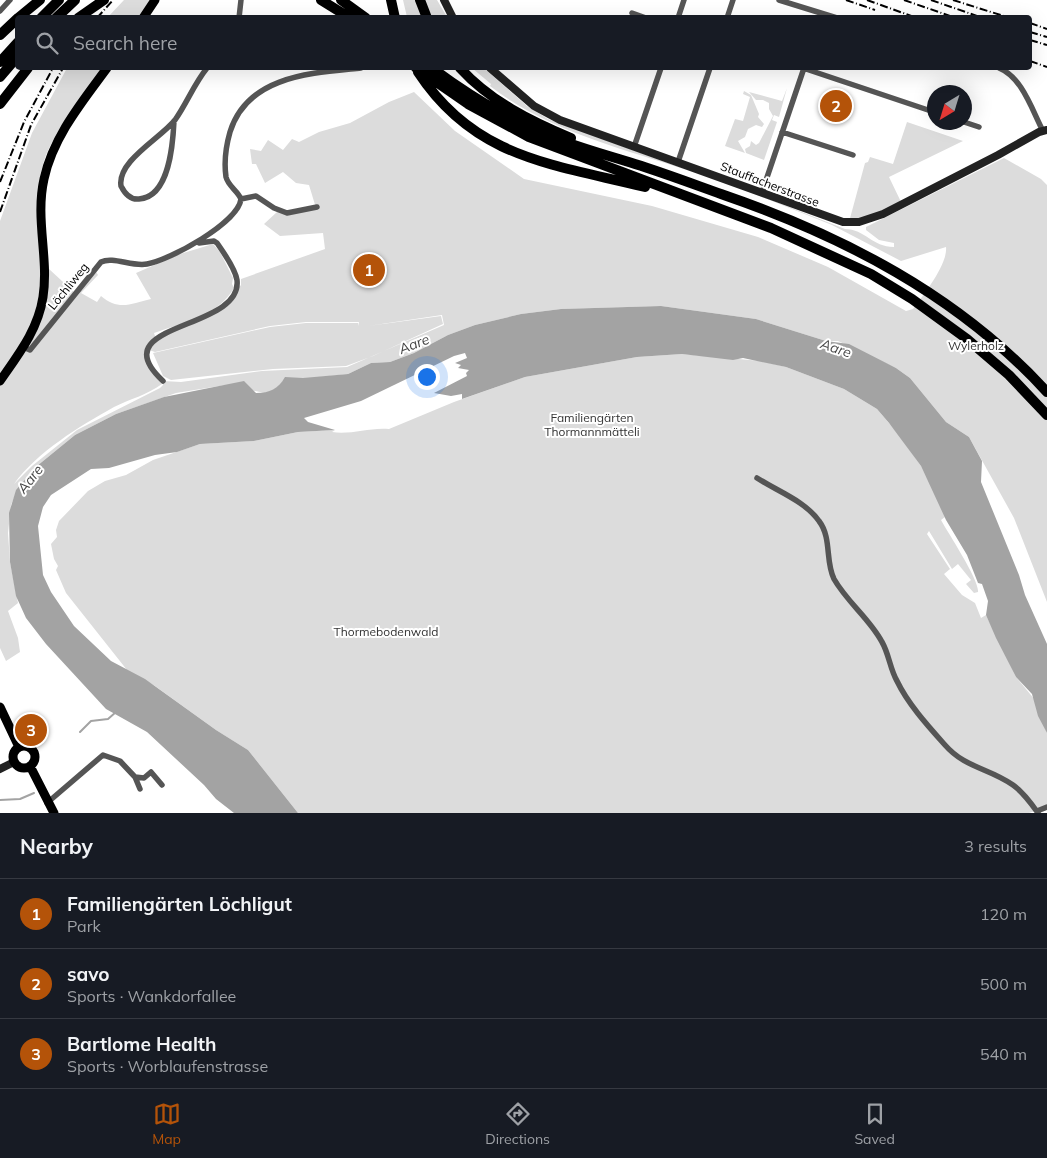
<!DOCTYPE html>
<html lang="en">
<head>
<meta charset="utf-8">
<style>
	body { margin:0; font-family:Mulish,sans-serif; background:#242831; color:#f1f3f6 }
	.compass { position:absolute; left:927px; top:85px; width:45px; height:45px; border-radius:50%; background:#171b24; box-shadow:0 5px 20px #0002; rotate:218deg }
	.you { position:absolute; left:426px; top:376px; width:18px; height:18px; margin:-12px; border:4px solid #fff; border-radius:50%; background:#1a73e8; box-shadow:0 0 0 8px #1a73e833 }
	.badge { display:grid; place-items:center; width:32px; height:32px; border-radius:50%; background:#b45309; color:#fff; font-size:16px; font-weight:700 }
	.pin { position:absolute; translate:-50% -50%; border:2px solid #fff; box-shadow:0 1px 5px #0006 }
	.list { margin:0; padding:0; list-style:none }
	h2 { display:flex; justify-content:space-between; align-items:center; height:65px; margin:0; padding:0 20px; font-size:21px }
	h2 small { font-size:16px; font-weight:400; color:#9ea1a6 }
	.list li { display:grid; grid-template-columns:32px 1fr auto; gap:15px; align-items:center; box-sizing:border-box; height:70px; padding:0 20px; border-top:1px solid #363941 }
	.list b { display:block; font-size:19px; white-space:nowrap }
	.list p { margin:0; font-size:16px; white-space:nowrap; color:#9ea1a6 }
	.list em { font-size:16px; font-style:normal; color:#9ea1a6 }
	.icon { flex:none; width:28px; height:28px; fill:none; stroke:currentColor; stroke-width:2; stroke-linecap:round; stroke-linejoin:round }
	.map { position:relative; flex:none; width:1047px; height:813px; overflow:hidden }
	.search { position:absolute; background:#171b24; box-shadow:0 5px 20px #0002; left:15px; right:15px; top:15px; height:55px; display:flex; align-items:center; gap:12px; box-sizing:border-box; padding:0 18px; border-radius:5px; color:#9ea1a6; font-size:19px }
	.sheet { height:275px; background:#171b24 }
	nav { display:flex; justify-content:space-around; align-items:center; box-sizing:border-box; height:70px; border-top:1px solid #363941; background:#171b24; font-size:14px; color:#9ea1a6 }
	nav a { display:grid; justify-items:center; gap:2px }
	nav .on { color:#b45309 }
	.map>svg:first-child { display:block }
</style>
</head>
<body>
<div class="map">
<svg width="1047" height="813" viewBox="0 0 1047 813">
	<rect width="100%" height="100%" fill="#fff"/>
	<path fill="#dcdcdc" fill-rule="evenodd" d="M124,0H150L138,17H108Z
		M403,0H437L447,17H407Z
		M67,68H102C83,97 55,128 44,161C28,211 48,261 37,309C31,334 14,355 0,375V221L32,133Z
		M472,68L486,70L527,106L548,119L687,170C621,148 546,130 490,86L491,84Z
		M787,88L779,117L774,115L772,120L777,122L764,160L746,153L745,149L750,146L751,141L756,145L759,143L773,116L769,109V103L763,100H756L749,92L782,101Z
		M744,91L751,95L759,114L758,117L764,124L762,127L756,125L748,129L745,137L738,141L745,153L725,146L735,119L743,121L750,97L743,94Z
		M414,92L455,131L524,179L652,206L758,237L828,267L906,311L913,309C923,296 948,264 946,247L901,261L832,225L720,180L845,229C865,229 872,247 894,247V243L879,240L866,230V227L1004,158L1041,179L1047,185V602L1014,518L969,437L946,422L910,378L896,368L838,341H826L756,319L661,306L561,309L521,314L475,325L448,335L414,353L390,362L371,363L348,374L283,381L274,390L265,393L226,385L207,388L176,393L116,414L75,435L37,466L17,490L11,505L8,533L10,562L18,603L8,611L18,638L20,652L6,661L0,648V382L29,339L44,277L49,269L75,293L95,270L98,275L81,293L97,302L101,296C118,311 131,304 151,299L136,273L180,254L213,244L220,252L233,278L232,284L234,288C218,316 182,323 154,333L156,339L219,310L241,285V279L325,249L323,233L280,236L264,224L277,212L316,208L309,185L296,183L283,172L265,183L256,164H252L250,149L261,151L268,140L283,150L292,139L299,142L319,132L350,123L389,102ZM442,315L444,325L347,367L262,371L181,382L163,381V385L160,388L77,430L32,466L14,484C37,452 80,426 114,407C130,399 147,395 162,384L146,362V349L155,352L270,326L306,322H359L358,326V323H306L270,327L153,353L163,376L171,380L273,369L346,366L373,356L443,324L441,316L368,326Z
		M907,122L963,141L889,177L902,204L849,222L865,163L868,162L870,157L893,164Z
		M682,354L761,361L786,367L844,389L877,409L899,435L921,466L943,509L945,517L941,520C948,533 980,581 978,592L974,593L966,584L971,580L958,564L952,569L929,531L927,534L950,569L944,574L962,595L975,603L981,618L986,615L1016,677L1035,700L1036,707L1047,733V807L1029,813H298L248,750L216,730L155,686L127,670L66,593L56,570L58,566L54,559L51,544L57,537L56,530L59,521L88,491L105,481L126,475L153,460L200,444L254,441L298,432L335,430L332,432C351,435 370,427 389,429L454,402L525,377L637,357Z"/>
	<path fill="#a3a3a3" d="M661,306L756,319L826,341L849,344L896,368L910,378L946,422L969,437L982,461L981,482L1019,575L1025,595L1047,644V733L1038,716L1032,694L1016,677L996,638L986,615L988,601L982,584L978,583L967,555L946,520L921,466L889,423L877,409L844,389L786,367L743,358L733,360L682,354L637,357L525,377L462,399V394L451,396L434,393L467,376L466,373L469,370L458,368L461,365L455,363L467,358L465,353L454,356L361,401L304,418L308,422L335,430L298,432L254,441L200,444L177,452L155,455L109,468L91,469L51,495L43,507L38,526L43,575L51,592L74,626L111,661L145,679L216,730L248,750L298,813H234L216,799L204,785L147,732L106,709L46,644L26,618L16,596L10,562L9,513L16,490L37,466L75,435L116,414L164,397L244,381L256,393C270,393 278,389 285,377L303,378L348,374L371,363L390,362L414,353L448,335L475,325L521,314L561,309Z"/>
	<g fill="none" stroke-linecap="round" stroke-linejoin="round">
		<path stroke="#a3a3a3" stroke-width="2" d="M80,732L91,721L108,719L116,712
			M0,800L20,799L34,793"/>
		<path stroke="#555" stroke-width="5.5" d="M779,0L837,18
			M0,11L10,0
			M632,13L646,18
			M239,18L241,0
			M678,18L684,0
			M727,18L733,0
			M803,68L934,112
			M999,68C1022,77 1032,110 1043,131
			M174,121C173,142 170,197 139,199C131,200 125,194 121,186C117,161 161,138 175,120C187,103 194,84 207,68
			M964,122L979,127
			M782,132L853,155
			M634,147L661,68
			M678,162L710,68
			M762,192L804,68
			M241,199L256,196L274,208L287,213L317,207
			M23,347L30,350L101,262C113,256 132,267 147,264C170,260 238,223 241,199C238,191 228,186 226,177C224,163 226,146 230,132C248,75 312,73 361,68
			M163,381C99,322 243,331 237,280C235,268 224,253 217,243L214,241L199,243
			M757,478C777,491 805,501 819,521C832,538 825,561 834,579C847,602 870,619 882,642C889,654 890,669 897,681C908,704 928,726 945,745C965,768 989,768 1013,785C1023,792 1031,803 1038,813
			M135,777L140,789
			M47,803L103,755L120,761L135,777L144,778L151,772L162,785
			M1037,811L1047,807"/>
		<path stroke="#222" stroke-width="8" d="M444,0L453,18
			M490,68L534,106L560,120L843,222H859L883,214L998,155L1039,132L1047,130
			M0,769L14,762"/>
		<path stroke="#000" stroke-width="9" d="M143,18L155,0
			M0,381C18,355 38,330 43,297C49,258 35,219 44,179C53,137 82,102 107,68
			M0,707L19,747
			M13 757a11 11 0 1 1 22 0a11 11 0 1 1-22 0Z
			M30,766L54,813"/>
		<path stroke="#000" stroke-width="10" d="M321,0L350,18
			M341,0L366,18
			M391,0L395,18
			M420,0L427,18
			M18,18L40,0
			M41,18L59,0
			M56,18L75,0
			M78,18L104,0
			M0,35L18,18
			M0,62L18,42
			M416,68L468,104L529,137L771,228L871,274L912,299L967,339L1009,375L1047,415
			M432,68C463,91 496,112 532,129C565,144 600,153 635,164C664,173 693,184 721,194C843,236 958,295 1047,392
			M460,68C490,101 530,121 571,138
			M418,72C475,159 553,164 645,187
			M0,77L18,56
			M0,104L28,68"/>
		<path stroke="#000" stroke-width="2" stroke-dasharray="8 2.5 1 2.5" stroke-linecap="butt" d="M846,0L875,10
			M867,0L917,18
			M904,0L956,18
			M931,0L983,18
			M953,0L1010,18
			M85,18L100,0
			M97,18L113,0
			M1030,23L1047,29
			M1030,32L1047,37
			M1030,40L1047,45
			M1030,61L1047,67
			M0,182L24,122L53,68
			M0,212L31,125L63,68"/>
	</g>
	<g text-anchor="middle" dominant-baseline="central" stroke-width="4" stroke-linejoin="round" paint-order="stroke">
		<g font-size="12" fill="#000" stroke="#fff">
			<text transform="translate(770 184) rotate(21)">Stauffacherstrasse</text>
			<text transform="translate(68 286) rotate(-51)">Löchliweg</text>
		</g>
		<g font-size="12" fill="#333" stroke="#fff">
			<text x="976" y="345">Wylerholz</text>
			<text x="592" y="417">Familiengärten<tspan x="592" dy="14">Thormannmätteli</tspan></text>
			<text x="386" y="631">Thormebodenwald</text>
		</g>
		<g font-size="14" font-style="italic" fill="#444" stroke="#fff">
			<text transform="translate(414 344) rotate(-21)">Aare</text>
			<text transform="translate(836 348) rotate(19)">Aare</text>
			<text transform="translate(30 479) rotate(-52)">Aare</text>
		</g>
	</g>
</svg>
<svg class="compass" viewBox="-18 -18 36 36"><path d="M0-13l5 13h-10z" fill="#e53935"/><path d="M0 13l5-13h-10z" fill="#9ea1a6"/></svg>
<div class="you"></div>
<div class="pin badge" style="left:369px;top:270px">1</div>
<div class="pin badge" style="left:836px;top:106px">2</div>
<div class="pin badge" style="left:31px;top:730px">3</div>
<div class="search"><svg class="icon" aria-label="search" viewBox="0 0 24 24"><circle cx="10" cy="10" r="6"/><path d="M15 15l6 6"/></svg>Search here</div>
</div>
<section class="sheet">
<h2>Nearby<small>3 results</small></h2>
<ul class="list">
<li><span class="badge">1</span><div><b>Familiengärten Löchligut</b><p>Park</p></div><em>120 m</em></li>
<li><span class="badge">2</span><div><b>savo</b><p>Sports · Wankdorfallee</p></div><em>500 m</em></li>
<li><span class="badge">3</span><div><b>Bartlome Health</b><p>Sports · Worblaufenstrasse</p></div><em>540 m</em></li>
</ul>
</section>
<nav>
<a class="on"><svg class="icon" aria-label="map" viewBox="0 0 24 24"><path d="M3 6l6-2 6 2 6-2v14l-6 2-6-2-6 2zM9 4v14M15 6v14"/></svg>Map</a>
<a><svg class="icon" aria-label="directions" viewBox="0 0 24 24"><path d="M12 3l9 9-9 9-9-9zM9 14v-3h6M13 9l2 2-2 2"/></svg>Directions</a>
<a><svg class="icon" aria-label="saved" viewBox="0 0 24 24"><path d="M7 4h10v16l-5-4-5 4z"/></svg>Saved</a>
</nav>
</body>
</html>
